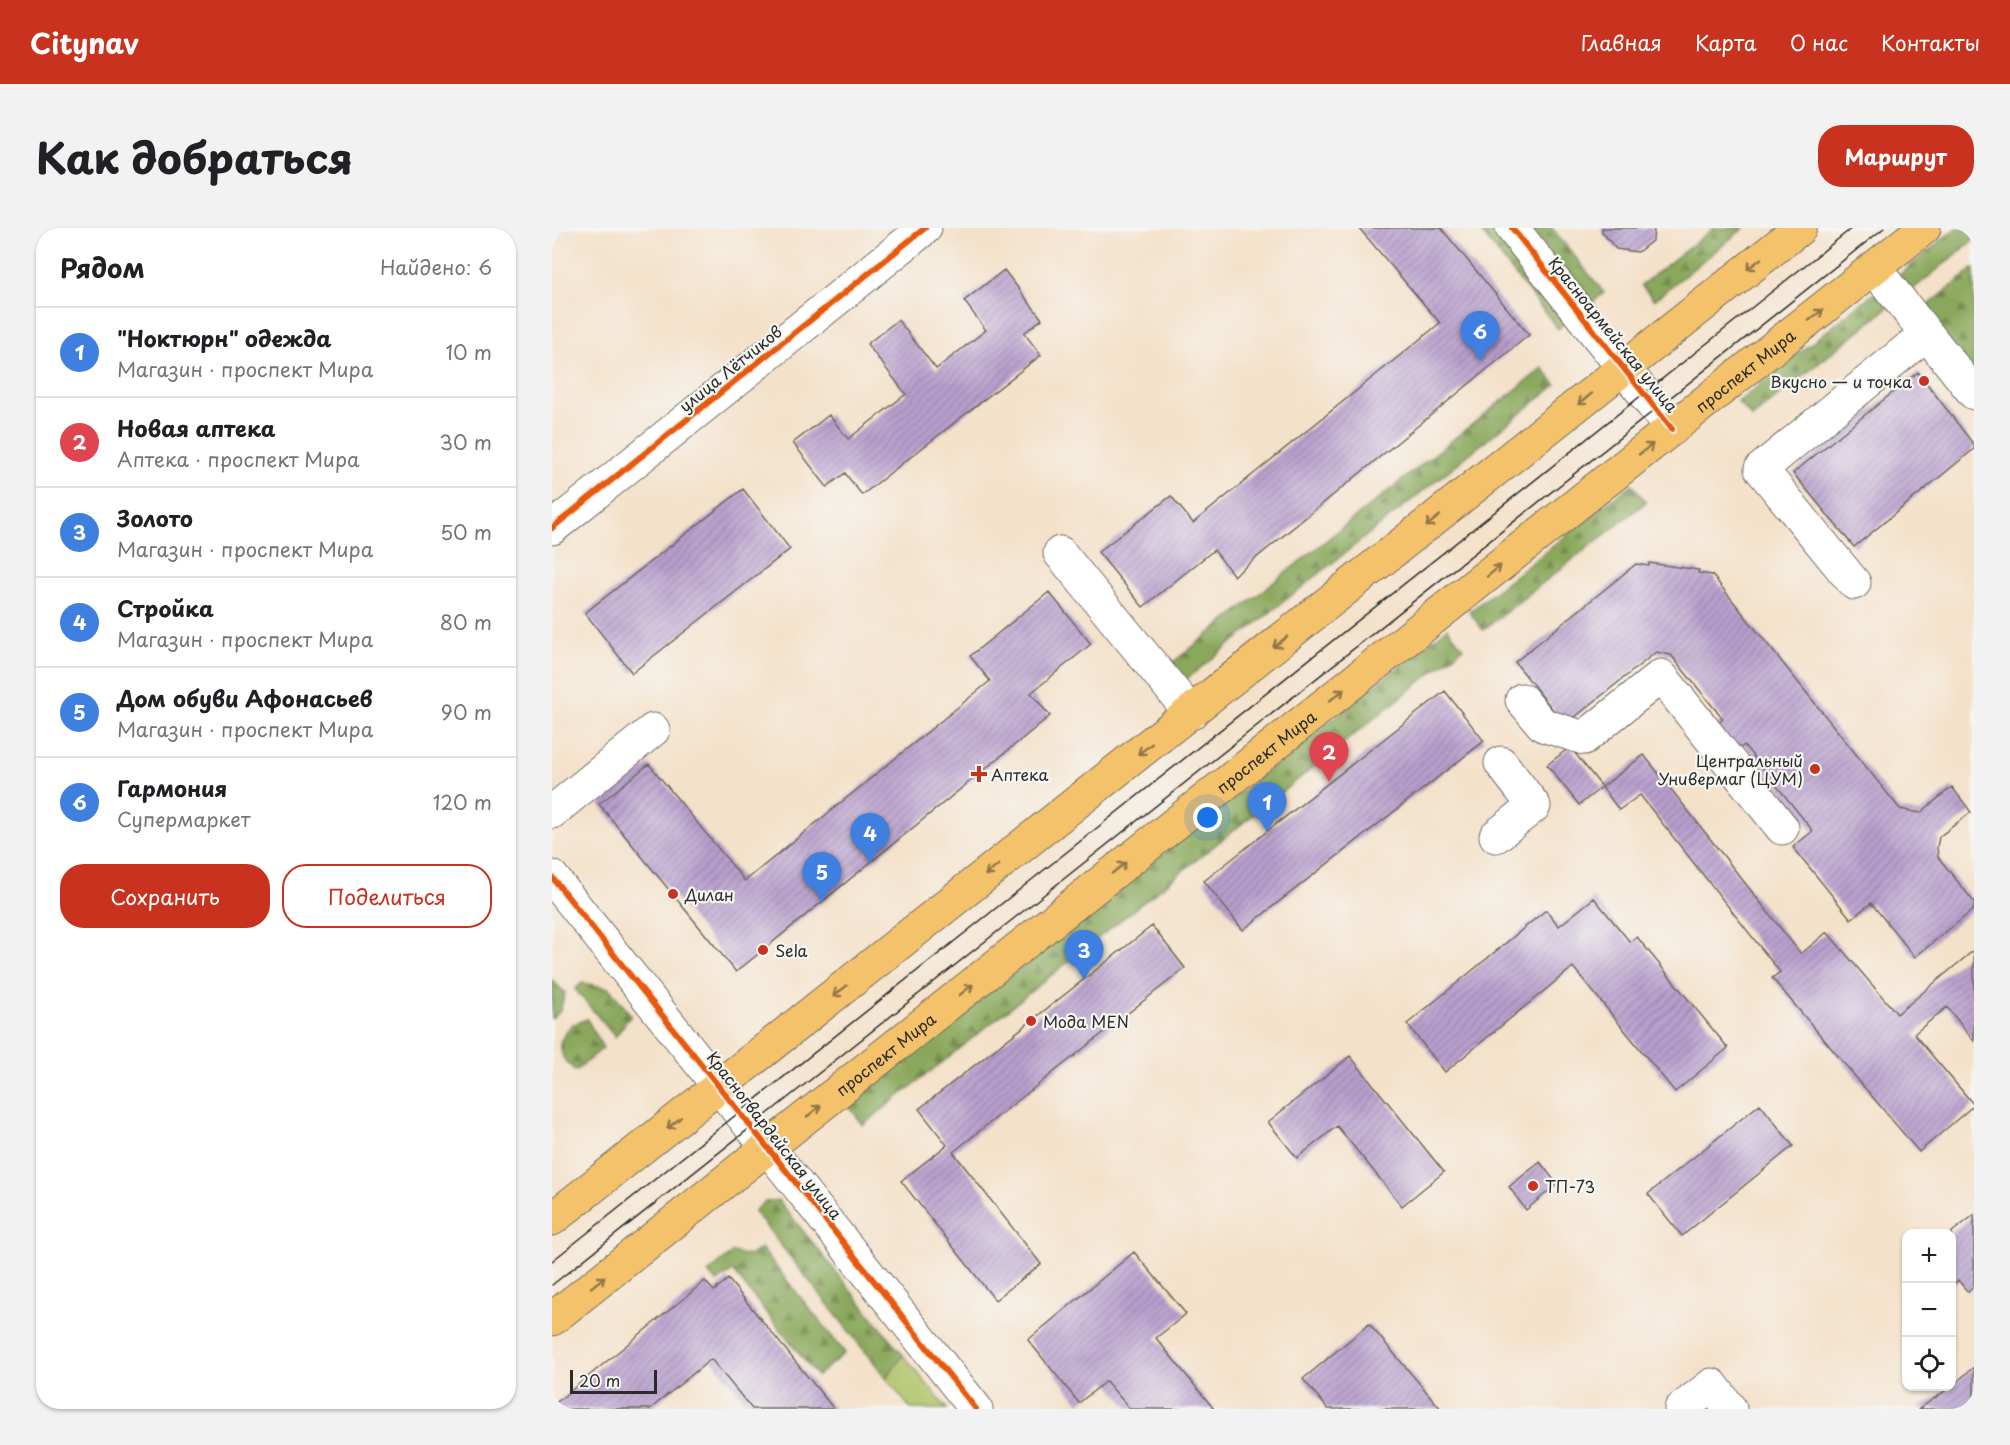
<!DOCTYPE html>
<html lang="ru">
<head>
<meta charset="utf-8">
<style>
	body { margin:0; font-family:"Playpen Sans",sans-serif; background:#f2f2f2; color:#202124 }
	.controls { position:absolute; right:18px; bottom:18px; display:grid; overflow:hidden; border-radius:12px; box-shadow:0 2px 4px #0004 }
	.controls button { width:54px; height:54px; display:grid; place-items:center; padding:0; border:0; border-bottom:2px solid #e0e0e0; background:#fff; color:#202124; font:30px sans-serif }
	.scale { position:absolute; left:18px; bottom:15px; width:87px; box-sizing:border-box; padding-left:6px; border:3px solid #2b2b2b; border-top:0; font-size:16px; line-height:21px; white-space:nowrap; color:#2b2b2b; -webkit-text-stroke:4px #f6f6f2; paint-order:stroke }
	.you { position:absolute; left:656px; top:590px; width:21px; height:21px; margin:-15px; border:4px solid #fff; border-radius:50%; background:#1a73e8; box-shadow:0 0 0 9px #1a73e833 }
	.badge { display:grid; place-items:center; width:39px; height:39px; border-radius:50%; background:#c8321e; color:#fff; font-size:20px; font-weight:700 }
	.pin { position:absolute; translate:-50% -50px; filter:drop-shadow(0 2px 3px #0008) }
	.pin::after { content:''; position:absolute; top:32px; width:21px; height:18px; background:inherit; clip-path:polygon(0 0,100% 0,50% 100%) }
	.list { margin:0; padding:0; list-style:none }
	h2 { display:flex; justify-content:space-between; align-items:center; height:78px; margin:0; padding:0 24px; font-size:26px }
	h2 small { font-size:20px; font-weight:400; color:#757577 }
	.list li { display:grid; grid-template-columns:39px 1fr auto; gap:18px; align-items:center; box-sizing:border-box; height:90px; padding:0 24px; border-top:2px solid #e0e0e0 }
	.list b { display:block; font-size:22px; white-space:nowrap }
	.list p { margin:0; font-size:20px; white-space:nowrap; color:#757577 }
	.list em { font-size:20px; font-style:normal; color:#757577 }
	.actions { display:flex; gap:12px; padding:18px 24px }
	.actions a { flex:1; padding:14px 0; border:2px solid #c8321e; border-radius:24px; text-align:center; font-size:21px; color:#c8321e }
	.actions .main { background:#c8321e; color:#fff }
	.icon { flex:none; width:33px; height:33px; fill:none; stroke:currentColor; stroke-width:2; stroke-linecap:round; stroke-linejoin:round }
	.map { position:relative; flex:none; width:1422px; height:1181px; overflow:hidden; border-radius:24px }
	header { display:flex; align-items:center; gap:36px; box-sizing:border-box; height:84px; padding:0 30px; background:#c8321e; color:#fff }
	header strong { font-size:28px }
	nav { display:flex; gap:33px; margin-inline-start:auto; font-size:21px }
	.intro { display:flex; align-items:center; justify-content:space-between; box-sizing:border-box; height:144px; padding:0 36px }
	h1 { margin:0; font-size:42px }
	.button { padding:15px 27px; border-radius:24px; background:#c8321e; color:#fff; font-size:21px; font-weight:700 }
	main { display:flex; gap:36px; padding:0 36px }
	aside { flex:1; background:#fff; border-radius:24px; box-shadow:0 2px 4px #0004 }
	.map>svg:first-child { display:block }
</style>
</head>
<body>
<header>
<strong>Citynav</strong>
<nav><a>Главная</a><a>Карта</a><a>О нас</a><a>Контакты</a></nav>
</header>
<div class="intro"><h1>Как добраться</h1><a class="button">Маршрут</a></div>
<main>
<aside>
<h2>Рядом<small>Найдено: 6</small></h2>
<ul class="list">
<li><span class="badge" style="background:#3f7fe0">1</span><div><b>&quot;Ноктюрн&quot; одежда</b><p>Магазин · проспект Мира</p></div><em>10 m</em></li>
<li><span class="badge" style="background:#e0444e">2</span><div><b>Новая аптека</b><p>Аптека · проспект Мира</p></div><em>30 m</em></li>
<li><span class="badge" style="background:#3f7fe0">3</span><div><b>Золото</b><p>Магазин · проспект Мира</p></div><em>50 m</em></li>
<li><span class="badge" style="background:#3f7fe0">4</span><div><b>Стройка</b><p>Магазин · проспект Мира</p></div><em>80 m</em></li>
<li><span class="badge" style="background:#3f7fe0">5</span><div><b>Дом обуви Афонасьев</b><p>Магазин · проспект Мира</p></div><em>90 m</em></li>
<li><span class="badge" style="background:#3f7fe0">6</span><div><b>Гармония</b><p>Супермаркет</p></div><em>120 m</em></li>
</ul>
<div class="actions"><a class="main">Сохранить</a><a>Поделиться</a></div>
</aside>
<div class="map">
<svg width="1422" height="1181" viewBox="0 0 1422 1181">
	<defs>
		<pattern id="forest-firs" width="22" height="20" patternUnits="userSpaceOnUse" patternTransform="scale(1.5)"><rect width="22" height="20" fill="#8aa85b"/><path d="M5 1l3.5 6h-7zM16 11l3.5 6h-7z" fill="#71894b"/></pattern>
		<pattern id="building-hatch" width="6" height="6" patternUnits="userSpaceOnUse" patternTransform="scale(1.5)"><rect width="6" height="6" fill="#b89fcd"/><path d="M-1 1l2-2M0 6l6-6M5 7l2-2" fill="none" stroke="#9682a7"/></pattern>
	</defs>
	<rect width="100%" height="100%" fill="#f6f6f2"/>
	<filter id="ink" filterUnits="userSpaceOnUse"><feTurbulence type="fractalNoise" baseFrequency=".0167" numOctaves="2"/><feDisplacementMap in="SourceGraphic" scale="12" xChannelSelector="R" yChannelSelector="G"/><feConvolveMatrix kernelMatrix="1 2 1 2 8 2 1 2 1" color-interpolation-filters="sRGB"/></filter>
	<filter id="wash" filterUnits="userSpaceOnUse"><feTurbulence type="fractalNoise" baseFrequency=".008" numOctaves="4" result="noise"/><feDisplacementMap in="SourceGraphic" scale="24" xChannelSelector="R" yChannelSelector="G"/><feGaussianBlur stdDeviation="1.35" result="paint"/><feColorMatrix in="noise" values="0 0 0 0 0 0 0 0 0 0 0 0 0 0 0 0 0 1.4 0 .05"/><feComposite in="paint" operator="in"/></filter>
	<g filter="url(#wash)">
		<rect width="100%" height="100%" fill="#f4e1c9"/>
		<path fill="#aec266" stroke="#6c7648" stroke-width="1.5" d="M351,1127L395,1181H359L334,1150Z"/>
		<path fill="url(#forest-firs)" stroke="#5a6a43" stroke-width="1.5" d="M926,0H945L1017,91L1006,101Z
			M978,0H1000L1052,65L1038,76Z
			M1162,0H1192L1102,72L1089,57Z
			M1404,0H1422V12L1359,63L1347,47Z
			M1422,40V152L1367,85Z
			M1327,61L1339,77L1200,189L1186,174Z
			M991,140L1004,157L632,453L619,436Z
			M1080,256L1094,274L931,402L917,384Z
			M895,400L911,420L311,897L296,877Z
			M0,752L13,765L8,783L0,790Z
			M30,755L57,760L79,787L63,809L23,761Z
			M35,791L51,820L23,843L11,830L8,814L19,797Z
			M226,972L351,1127L334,1150L202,983L213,974Z
			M209,1020L293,1125L265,1148L181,1043L165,1054L156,1045L181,1024L197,1028Z"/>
		<g id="blocks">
			<path fill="url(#building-hatch)" d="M807,0H889L977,107L682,348L662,322L591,379L546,324L619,268L641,295L888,95Z
				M1050,0H1102L1101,12L1086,24L1064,21L1050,4Z
				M452,42L490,91L472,105L489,127L310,267L293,245L275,259L241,215L277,187L296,211L354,166L315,116L346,92L384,141L434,102L412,73Z
				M1366,144L1422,217V221L1302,319L1241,245Z
				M191,261L238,321L80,445L33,385Z
				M1097,335L1147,342L1146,345L1160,347L1348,581L1368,585L1400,559L1419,584L1387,609L1385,619L1386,629L1422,674V681L1363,729L1319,675L1299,691L1241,619L1261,603L1192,517L1185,523L1164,497L1171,491L1119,427L1104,424L1013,497L963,434L1084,336L1097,338Z
				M497,364L539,416L479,465L498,488L184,744L47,576L97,536L193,653L438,453L418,428Z
				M893,463L932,513L691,702L652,653Z
				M1018,519L1050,559L1027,577L995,537Z
				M1092,527L1249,726L1275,704L1345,786L1422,722V813L1395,779L1362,806L1422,877L1367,924L1220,750L1228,744L1088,567L1067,582L1050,559Z
				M1042,670L1078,714L1085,709L1176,820L1123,864L1021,739L893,844L855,796L994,682L1007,698Z
				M600,698L633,740L401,924L489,1036L443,1072L349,953L395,917L367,881Z
				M798,828L892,944L850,978L785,898L745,930L716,894Z
				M1208,876L1241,918L1130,1008L1096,966Z
				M988,934L1005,956L974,982L957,959Z
				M1422,987V1058L1416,1064L1406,1052L1400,1058V1004Z
				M582,1024L634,1086L604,1110L662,1181H578L554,1153L527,1175L476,1112Z
				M176,1051L282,1181H200L159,1131L98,1181H0V1178L153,1053L162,1063Z
				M817,1096L889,1181H776L751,1151Z
				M1422,1139V1181H1367L1400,1158Z"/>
		</g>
	</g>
	<g filter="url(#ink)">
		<use href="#blocks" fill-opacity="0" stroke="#716b62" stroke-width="1.5"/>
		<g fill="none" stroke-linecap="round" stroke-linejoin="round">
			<defs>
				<path id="minor" d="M960,0L1120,201
					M1322,40L1422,165
					M0,300L373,0
					M508,325L639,485
					M1302,355L1209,241L1374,106
					M970,472L991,497L1032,510L1109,448L1230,600
					M0,584L101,502
					M944,608L982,578L949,535
					M0,649L424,1181
					M1129,1181L1160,1157L1178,1181"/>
				<g id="major">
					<path d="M0,991L1248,0"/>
					<path id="s1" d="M0,1091L1372,0"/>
				</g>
			</defs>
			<use href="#minor" stroke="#716b62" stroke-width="35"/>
			<use href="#major" stroke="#716b62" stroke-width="35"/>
			<use href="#minor" stroke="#fff" stroke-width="33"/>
			<use href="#major" stroke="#f4c26a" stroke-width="33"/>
			<path stroke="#2b2b2b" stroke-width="1.5" d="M0,1033L1300,0
				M0,1057L1332,0"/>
			<defs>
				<path id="cycleway" d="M960,0L1120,201
					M0,300L373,0
					M0,649L424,1181"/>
			</defs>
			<use href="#cycleway" stroke="#f6f6f2" stroke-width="10"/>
			<use href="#cycleway" stroke="#e8590c" stroke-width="6"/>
		</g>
		<defs><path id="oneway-shaft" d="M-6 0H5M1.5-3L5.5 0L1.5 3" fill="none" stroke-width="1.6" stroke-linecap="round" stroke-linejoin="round" transform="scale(1.5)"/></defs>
		<g stroke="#90764a">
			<use href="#oneway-shaft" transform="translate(1202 36) rotate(142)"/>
			<use href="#oneway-shaft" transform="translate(1264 87) rotate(-38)"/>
			<use href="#oneway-shaft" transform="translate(1033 171) rotate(141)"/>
			<use href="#oneway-shaft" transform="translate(1094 221) rotate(-38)"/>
			<use href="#oneway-shaft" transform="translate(881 293) rotate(141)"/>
			<use href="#oneway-shaft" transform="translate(942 343) rotate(-39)"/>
			<use href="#oneway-shaft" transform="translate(728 414) rotate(142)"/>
			<use href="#oneway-shaft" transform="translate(785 467) rotate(-38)"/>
			<use href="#oneway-shaft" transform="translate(593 521) rotate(142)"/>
			<use href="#oneway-shaft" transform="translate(567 640) rotate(-38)"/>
			<use href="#oneway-shaft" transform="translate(440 642) rotate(142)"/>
			<use href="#oneway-shaft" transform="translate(414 762) rotate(-38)"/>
			<use href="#oneway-shaft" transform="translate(288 763) rotate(142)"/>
			<use href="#oneway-shaft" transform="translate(262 883) rotate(-39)"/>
			<use href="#oneway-shaft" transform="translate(122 895) rotate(141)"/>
			<use href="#oneway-shaft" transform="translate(46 1054) rotate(-38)"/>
		</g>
	</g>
	<g fill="#c8321e" stroke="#f6f6f2" stroke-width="2">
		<circle cx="1372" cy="153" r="6"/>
		<circle cx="1263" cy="541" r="6"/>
		<path d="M424 537h6v6h6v6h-6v6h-6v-6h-6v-6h6z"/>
		<circle cx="121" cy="666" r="6"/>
		<circle cx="211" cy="722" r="6"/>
		<circle cx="479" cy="793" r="6"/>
		<circle cx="981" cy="958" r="6"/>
	</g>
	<g text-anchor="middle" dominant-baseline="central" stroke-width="4.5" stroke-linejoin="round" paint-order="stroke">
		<g font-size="16" fill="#2b2b2b" stroke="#f6f6f2">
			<text transform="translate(1062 106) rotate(51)">Красноармейская улица</text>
			<text transform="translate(178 140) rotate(-39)">улица Лётчиков</text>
			<text stroke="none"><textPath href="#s1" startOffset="1524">проспект Мира</textPath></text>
			<text stroke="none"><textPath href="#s1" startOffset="912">проспект Мира</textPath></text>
			<text stroke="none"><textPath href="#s1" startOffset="426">проспект Мира</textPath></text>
			<text transform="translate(223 907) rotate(52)">Красногвардейская улица</text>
		</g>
		<g font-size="16" fill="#2b2b2b" stroke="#f6f6f2" text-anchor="start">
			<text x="1360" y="153" text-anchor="end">Вкусно — и точка</text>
			<text x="1251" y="532" text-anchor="end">Центральный<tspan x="1251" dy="18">Универмаг (ЦУМ)</tspan></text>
			<text x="439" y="546">Аптека</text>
			<text x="133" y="666">Дилан</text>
			<text x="223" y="722">Sela</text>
			<text x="491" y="793">Мода MEN</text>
			<text x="993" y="958">ТП-73</text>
		</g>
	</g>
</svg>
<div class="controls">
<button>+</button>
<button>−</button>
<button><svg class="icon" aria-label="locate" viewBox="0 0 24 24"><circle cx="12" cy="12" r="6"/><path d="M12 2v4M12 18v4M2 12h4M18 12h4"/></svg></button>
</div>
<div class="scale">20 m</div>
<div class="you"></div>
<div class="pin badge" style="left:715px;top:604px;background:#3f7fe0">1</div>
<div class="pin badge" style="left:777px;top:554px;background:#e0444e">2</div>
<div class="pin badge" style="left:532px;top:752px;background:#3f7fe0">3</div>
<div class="pin badge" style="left:318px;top:635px;background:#3f7fe0">4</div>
<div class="pin badge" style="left:270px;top:674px;background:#3f7fe0">5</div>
<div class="pin badge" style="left:928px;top:133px;background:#3f7fe0">6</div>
</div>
</main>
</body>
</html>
